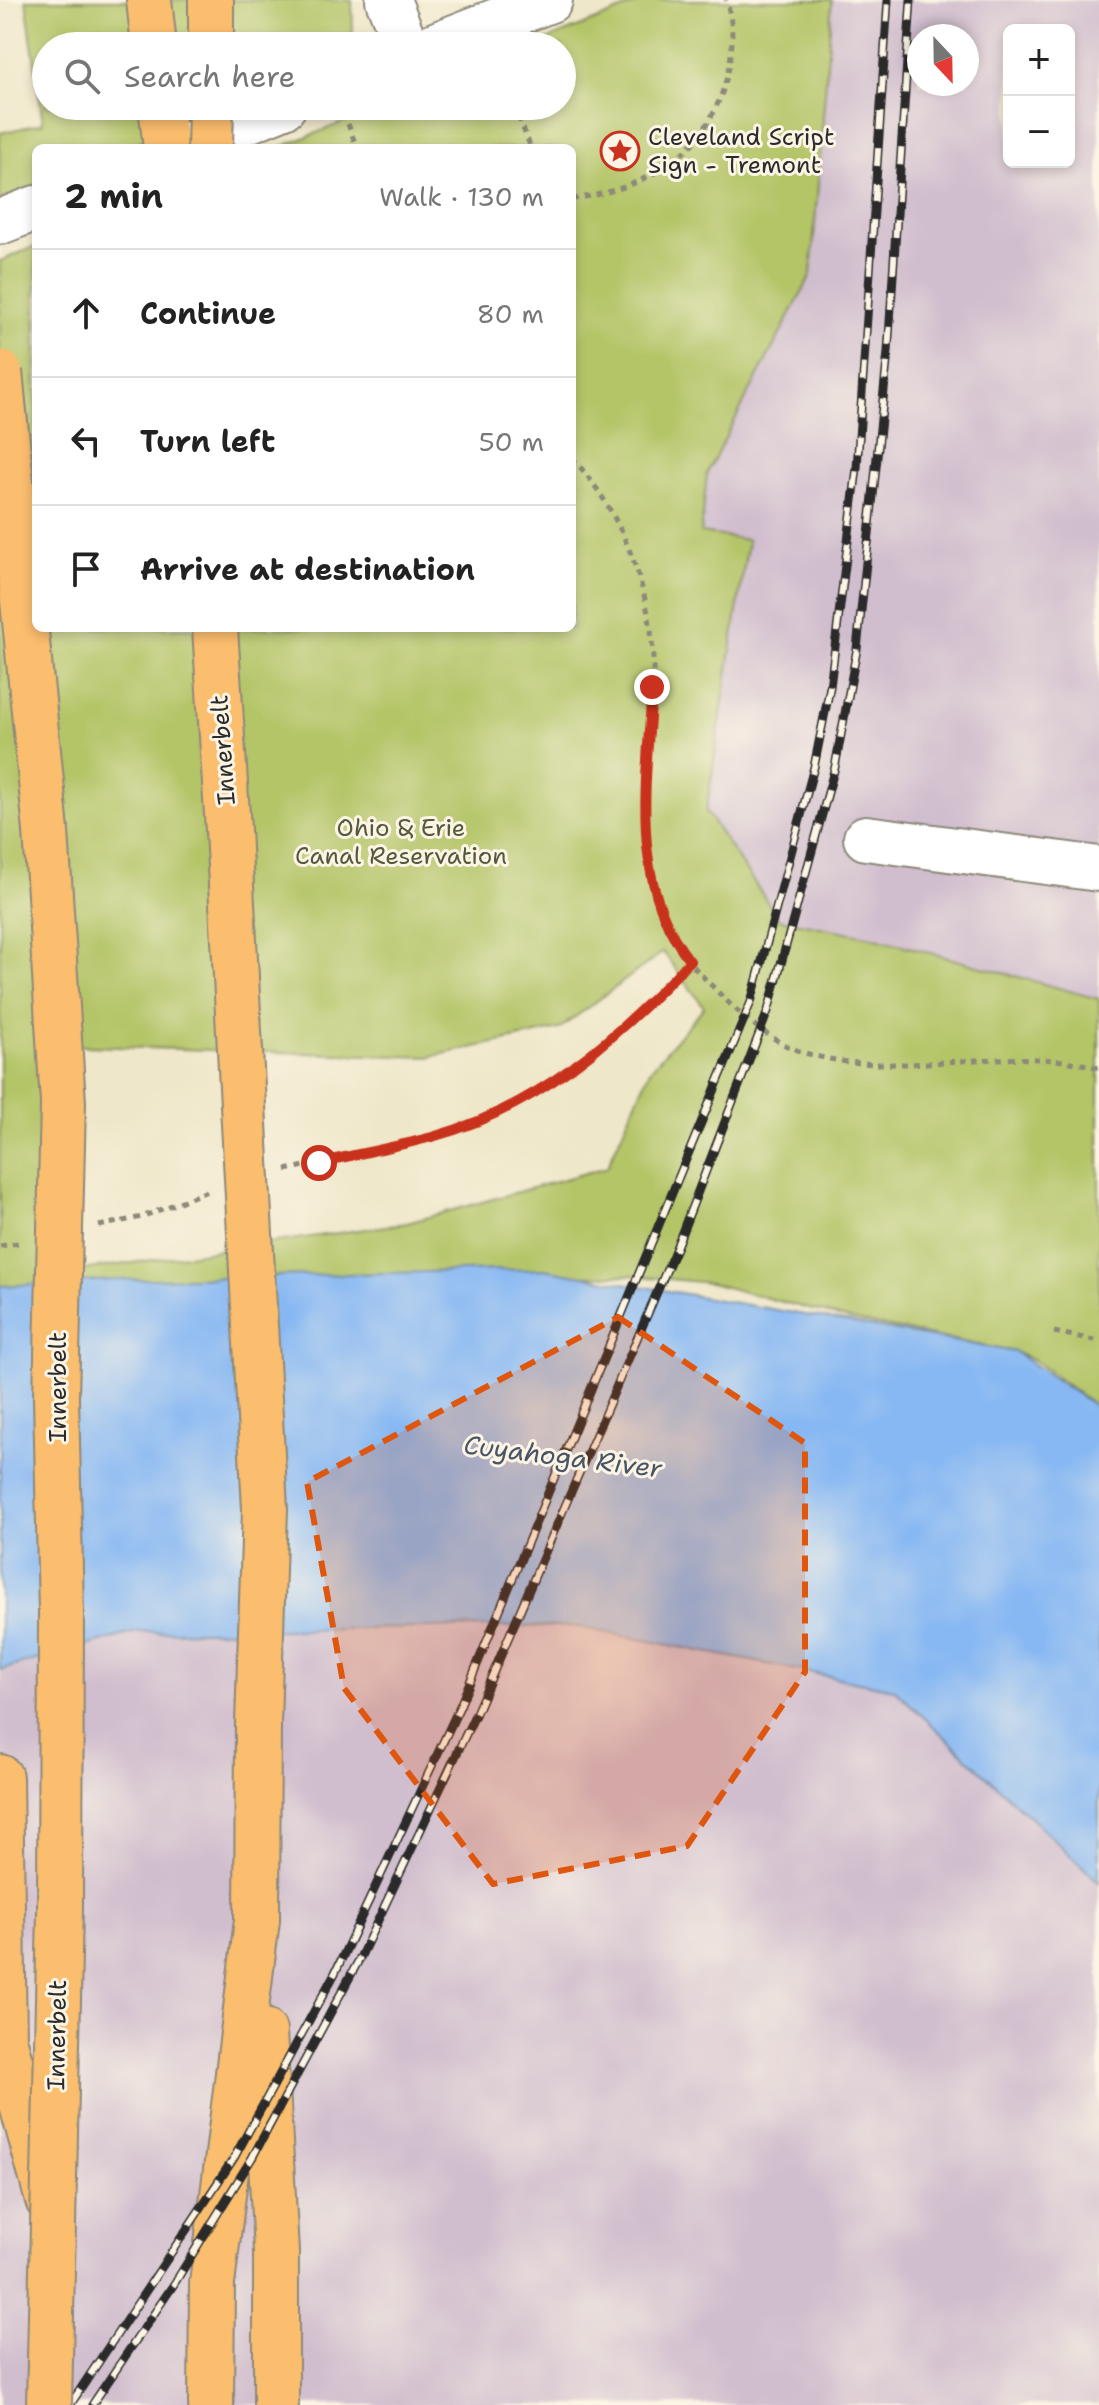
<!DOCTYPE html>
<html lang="en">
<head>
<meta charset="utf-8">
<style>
	body { margin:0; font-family:"Shantell Sans",sans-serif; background:#f2f2f2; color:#222 }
	.controls { position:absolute; right:24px; top:24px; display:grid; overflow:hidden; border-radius:12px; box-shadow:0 4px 12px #0003 }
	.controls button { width:72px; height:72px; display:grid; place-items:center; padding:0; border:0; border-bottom:2px solid #e0e0e0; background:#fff; color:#222; font:40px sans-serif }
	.compass { position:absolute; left:907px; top:24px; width:72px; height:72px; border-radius:50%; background:#fff; box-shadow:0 4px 12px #0003; rotate:158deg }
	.stop { position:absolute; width:24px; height:24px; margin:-18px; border:6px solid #c8321e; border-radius:50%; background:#fff }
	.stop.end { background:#c8321e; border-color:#fff; box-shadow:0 2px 8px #0008 }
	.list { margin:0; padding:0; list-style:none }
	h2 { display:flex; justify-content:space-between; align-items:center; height:104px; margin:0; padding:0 32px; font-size:34px }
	h2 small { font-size:26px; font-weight:400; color:#767676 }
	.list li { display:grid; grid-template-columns:52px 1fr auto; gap:24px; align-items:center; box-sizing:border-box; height:128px; padding:0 32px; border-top:2px solid #e0e0e0 }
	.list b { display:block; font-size:30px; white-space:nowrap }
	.list em { font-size:26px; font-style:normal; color:#767676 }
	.icon { flex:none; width:44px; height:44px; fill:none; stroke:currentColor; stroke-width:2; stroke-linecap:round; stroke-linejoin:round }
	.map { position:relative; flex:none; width:1099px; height:2405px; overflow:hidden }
	.search { position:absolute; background:#fff; box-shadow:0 4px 12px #0003; left:32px; top:32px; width:544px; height:88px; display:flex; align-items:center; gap:20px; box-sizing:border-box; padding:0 28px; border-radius:44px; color:#767676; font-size:30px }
	.panel { position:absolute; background:#fff; box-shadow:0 4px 12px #0003; left:32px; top:144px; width:544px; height:488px; border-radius:12px }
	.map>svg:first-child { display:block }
</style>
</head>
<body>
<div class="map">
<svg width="1099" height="2405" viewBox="0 0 1099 2405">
	<rect width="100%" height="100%" fill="#fcf5e5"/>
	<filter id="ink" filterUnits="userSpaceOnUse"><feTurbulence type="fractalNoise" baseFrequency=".0125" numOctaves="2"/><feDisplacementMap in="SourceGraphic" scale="16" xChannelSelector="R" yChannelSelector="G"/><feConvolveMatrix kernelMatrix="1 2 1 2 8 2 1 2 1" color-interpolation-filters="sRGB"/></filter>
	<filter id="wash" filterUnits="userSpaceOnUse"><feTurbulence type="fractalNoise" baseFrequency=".006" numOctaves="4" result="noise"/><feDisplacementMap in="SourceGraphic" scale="32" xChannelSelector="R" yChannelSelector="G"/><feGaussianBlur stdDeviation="1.8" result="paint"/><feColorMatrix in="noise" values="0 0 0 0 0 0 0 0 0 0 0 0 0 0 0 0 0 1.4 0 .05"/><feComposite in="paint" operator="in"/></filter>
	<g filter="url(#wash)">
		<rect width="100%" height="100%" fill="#efe7c9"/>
		<path fill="#d0bdce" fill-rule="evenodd" d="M832,0H1099V999L872,937L779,919L706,812L748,540L701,534L707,473L811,275ZM1009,30H1069V162H1009ZM919,36H967V84H919Z
			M401,1626H573L894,1689L1099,1882V2405H0V1670L136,1632Z"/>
		<path fill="#b4c568" stroke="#70784a" stroke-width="2" fill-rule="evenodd" d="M26,0H352L353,31L346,46H46V106H224L124,148H36V185L0,200V133L43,123Z
			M646,0H832L811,275L707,473L701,533L748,540L706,812L779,919L872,937L1099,999V1409L1035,1361L1015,1352L851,1320L710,1283L628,1275L166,1285L0,1293V261L36,246V628H572V148H279L383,106H562V46H532ZM663,952L704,1007L650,1070L607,1167L407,1223L62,1273L55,1045L429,1057L559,1029Z"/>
		<path fill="#87b8f3" stroke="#59728f" stroke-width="2" d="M544,1269L1015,1352L1099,1409V1882L894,1689L573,1626L136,1632L0,1670V1286L113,1280Z"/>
	</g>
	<g filter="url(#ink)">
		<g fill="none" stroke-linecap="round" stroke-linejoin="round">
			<defs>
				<path id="minor" d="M388,0L406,46
					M432,46L550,0
					M181,148L284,106
					M0,222L36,208
					M866,838L1099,869"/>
				<path id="highway" d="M149,0L154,46
					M211,46V0
					M161,106L166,148
					M215,628L228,830
					M0,1777L4,2039L48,2200
					M264,2031L276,2252V2405
					M211,2405L212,2284L257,1920"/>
			</defs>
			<use href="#minor" stroke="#8d897a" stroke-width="48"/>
			<use href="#highway" stroke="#8d897a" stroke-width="48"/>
			<path stroke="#8d897a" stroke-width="5" stroke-dasharray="6 6" stroke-linecap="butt" d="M514,106L531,148
				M348,124L357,148
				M572,199C612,194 653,180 684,152C722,118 743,49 726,0
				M572,458C611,499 637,557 648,613C657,655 652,703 649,746C645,810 639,882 673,940C684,959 702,975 717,991C738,1013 769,1040 799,1051C896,1084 1001,1041 1099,1068
				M286,1170C335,1159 387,1152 436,1136C539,1103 616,1039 690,961
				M99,1226L142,1217L207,1191
				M0,1246L23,1242
				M1054,1332L1099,1341"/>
			<use href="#minor" stroke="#fff" stroke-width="44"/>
			<use href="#highway" stroke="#fbbd6e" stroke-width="44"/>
			<defs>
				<path id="rail" d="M70,2405L234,2158L335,1973L460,1706L751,1002L814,767L830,687L857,468L888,0
					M92,2405L174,2284L252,2158L360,1958L476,1713L676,1248L768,1011L835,767L857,649L888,352L911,0"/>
			</defs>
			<use href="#rail" stroke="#2b2b2b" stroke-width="9"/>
			<use href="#rail" stroke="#fcf5e5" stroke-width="6" stroke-dasharray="18" stroke-linecap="butt"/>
			<defs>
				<path id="highway-bridge" d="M210,148L211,106
					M0,372L46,831L63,1103L56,1398L61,1612L60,1909L49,2405
					M228,830L265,1509L258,1723L257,1920"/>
			</defs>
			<use href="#highway-bridge" stroke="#8d897a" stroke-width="48" stroke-linecap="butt"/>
			<use href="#highway-bridge" stroke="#fbbd6e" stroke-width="44"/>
		</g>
	</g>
	<g fill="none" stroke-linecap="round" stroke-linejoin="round" filter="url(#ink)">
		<path stroke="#c8321e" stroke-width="10" d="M319,1163C357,1154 395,1147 432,1137C536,1109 617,1038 690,961C628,883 647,779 652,687"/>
	</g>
	<path fill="#df570e" fill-opacity="0.2" stroke="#df570e" stroke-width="6" stroke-dasharray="16 10" stroke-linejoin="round" d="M618,1317L805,1443V1672L687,1846L493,1884L344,1688L307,1482Z"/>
	<defs>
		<symbol id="sight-ring" viewBox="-11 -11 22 22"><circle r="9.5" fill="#fcf5e5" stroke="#c8321e" stroke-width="1.5"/><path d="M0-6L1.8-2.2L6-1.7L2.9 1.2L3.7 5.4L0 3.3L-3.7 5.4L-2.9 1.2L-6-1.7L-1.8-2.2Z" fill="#c8321e"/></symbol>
	</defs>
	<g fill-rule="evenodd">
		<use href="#sight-ring" x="598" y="129" width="44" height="44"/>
	</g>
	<g text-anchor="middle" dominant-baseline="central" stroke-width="6" stroke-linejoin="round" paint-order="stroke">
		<g font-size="24" fill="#2b2b2b" stroke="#fcf5e5" text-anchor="start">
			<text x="648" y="137">Cleveland Script<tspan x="648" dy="28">Sign - Tremont</tspan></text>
		</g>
		<g font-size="24" fill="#2b2b2b" stroke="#fcf5e5">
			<text transform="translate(223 750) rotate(-94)">Innerbelt</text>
			<text transform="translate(58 1387) rotate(-90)">Innerbelt</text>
			<text transform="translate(57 2035) rotate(-89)">Innerbelt</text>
		</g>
		<g font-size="24" fill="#54593d" stroke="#fcf5e5">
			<text x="401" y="828">Ohio &amp; Erie<tspan x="401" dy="28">Canal Reservation</tspan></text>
		</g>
		<g font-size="26" font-style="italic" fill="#475567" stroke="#fcf5e5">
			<text transform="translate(563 1456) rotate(7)">Cuyahoga River</text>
		</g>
	</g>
</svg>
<div class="controls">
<button>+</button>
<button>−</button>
</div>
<svg class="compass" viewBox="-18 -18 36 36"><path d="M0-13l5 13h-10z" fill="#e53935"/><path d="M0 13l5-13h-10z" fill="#767676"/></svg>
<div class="stop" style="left:319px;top:1163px"></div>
<div class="stop end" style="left:652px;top:687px"></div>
<div class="search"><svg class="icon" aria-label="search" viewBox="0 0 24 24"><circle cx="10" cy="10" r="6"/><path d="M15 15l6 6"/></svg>Search here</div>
<section class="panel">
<h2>2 min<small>Walk · 130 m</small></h2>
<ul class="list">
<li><svg class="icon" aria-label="ahead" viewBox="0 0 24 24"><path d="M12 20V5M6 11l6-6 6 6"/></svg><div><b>Continue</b></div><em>80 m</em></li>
<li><svg class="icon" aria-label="left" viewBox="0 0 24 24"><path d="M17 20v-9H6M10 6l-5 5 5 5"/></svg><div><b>Turn left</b></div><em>50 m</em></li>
<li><svg class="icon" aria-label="arrive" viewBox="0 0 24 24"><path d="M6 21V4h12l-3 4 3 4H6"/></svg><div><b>Arrive at destination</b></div></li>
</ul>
</section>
</div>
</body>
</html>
